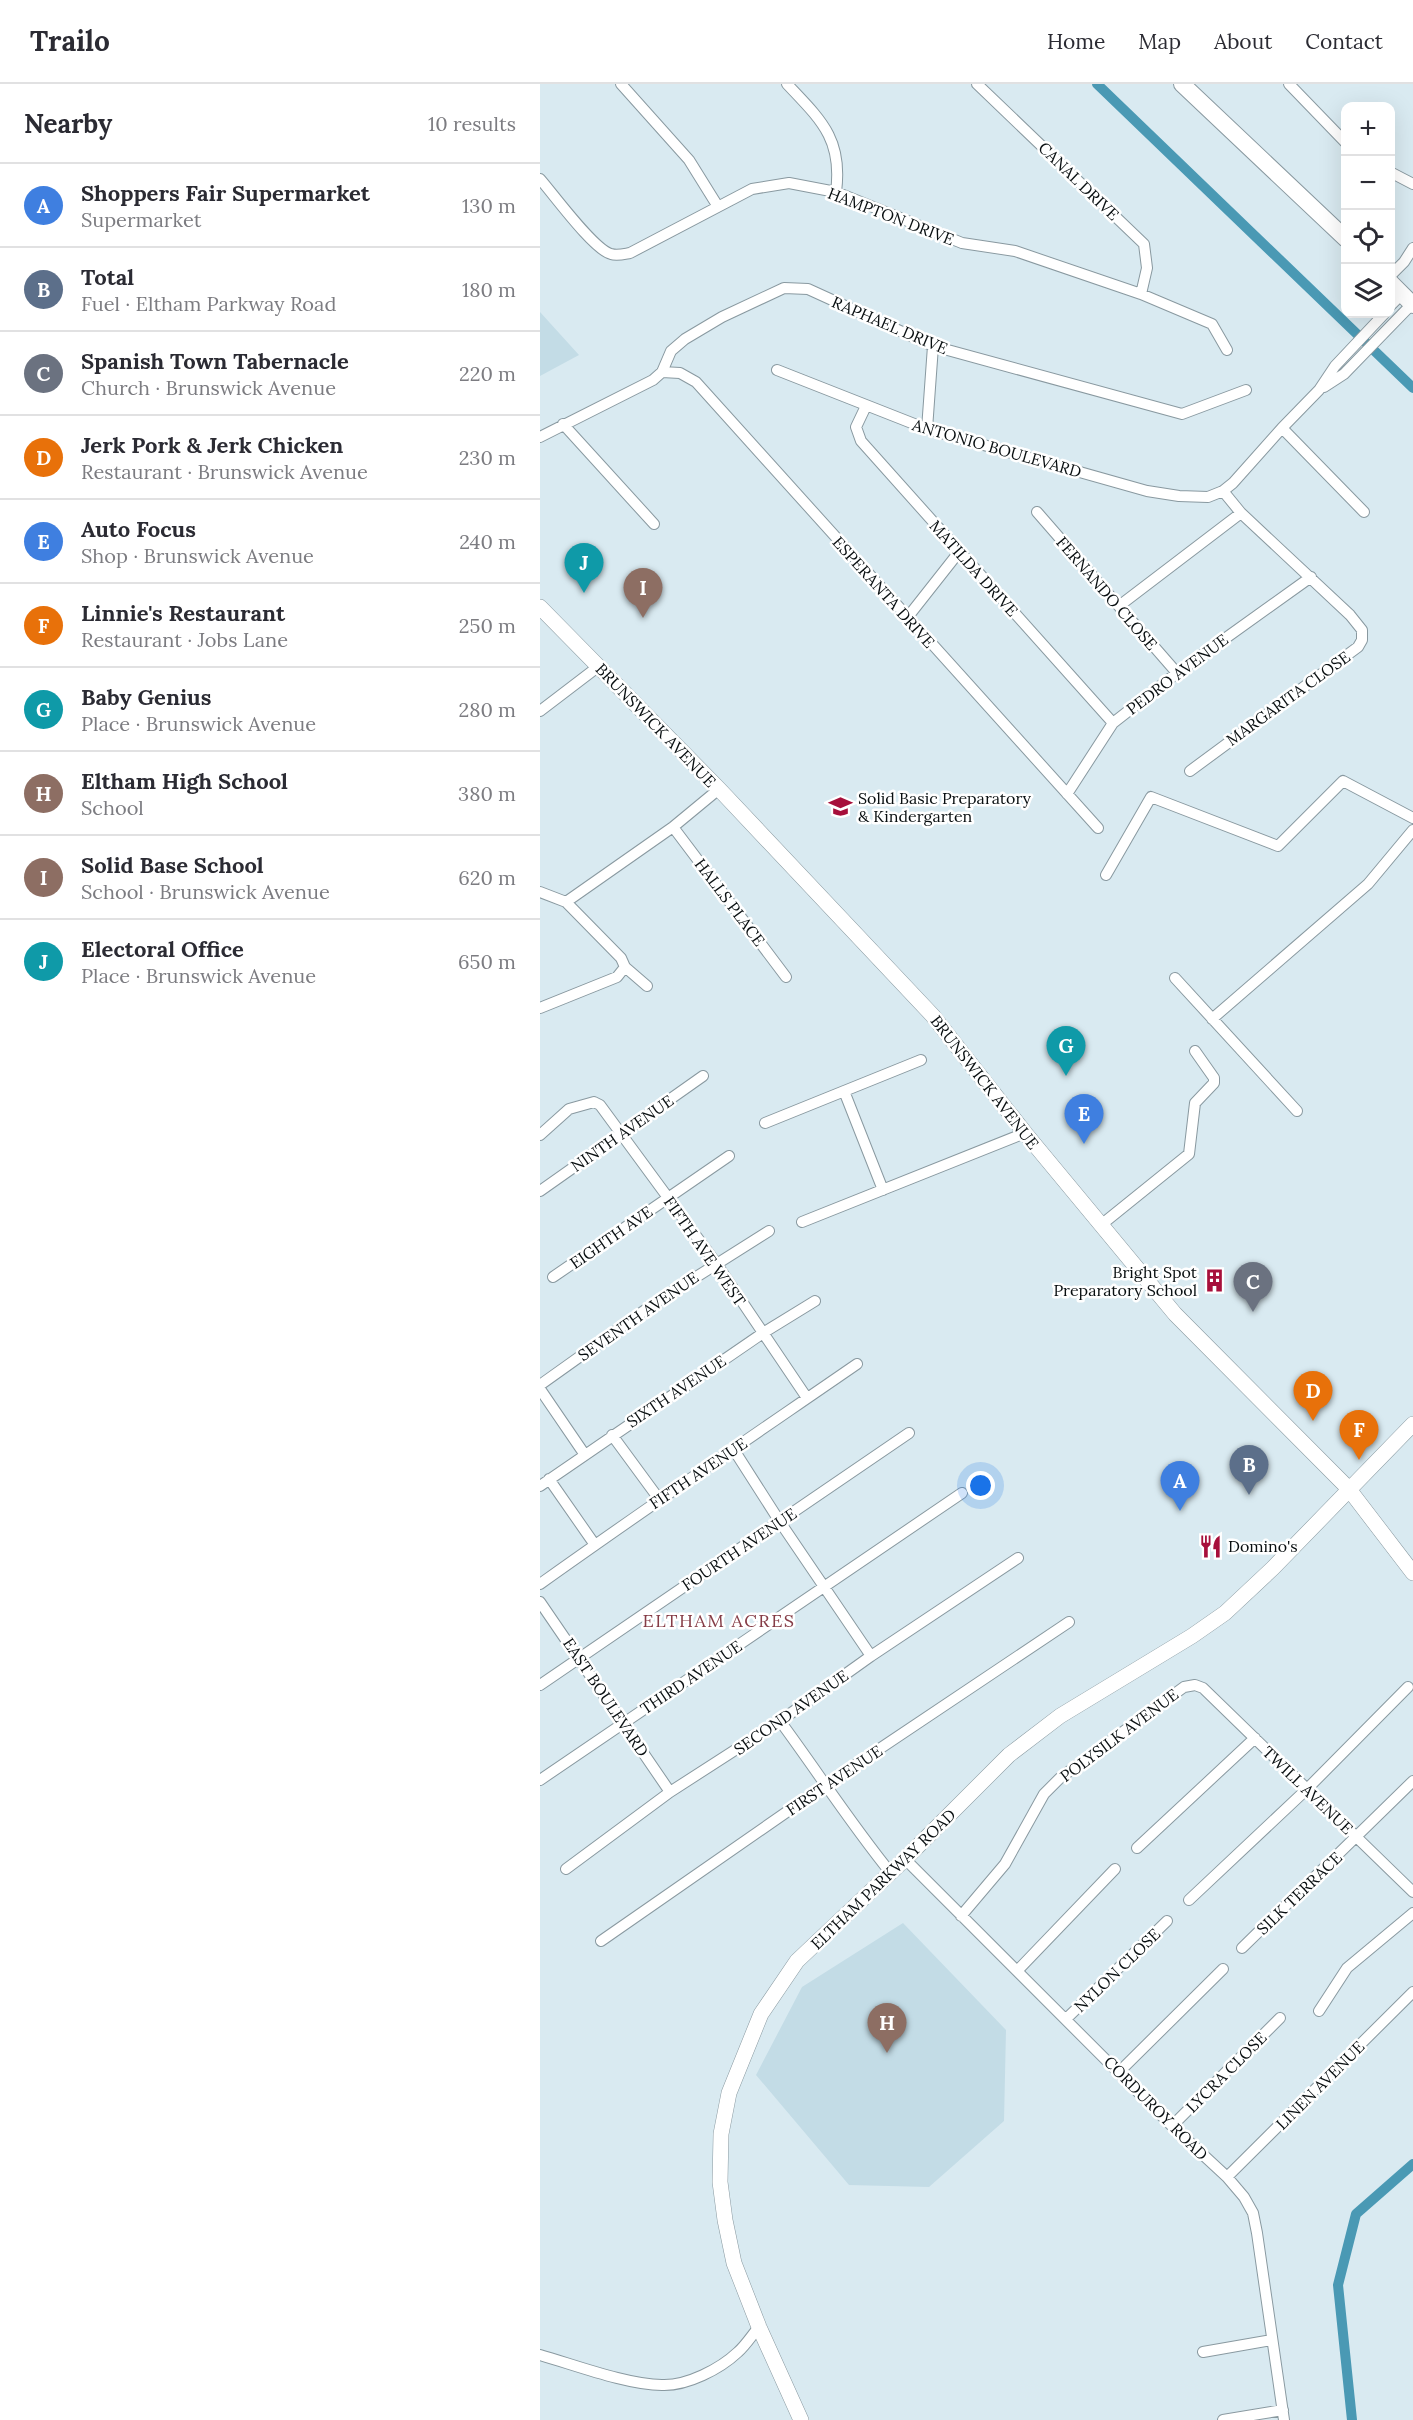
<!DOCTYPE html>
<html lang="en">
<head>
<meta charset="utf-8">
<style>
	body { margin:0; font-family:Lora,serif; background:#f7f7f7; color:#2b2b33 }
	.controls { position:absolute; right:18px; top:18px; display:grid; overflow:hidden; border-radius:12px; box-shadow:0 6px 24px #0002 }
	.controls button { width:54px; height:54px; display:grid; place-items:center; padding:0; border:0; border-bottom:2px solid #e1e1e2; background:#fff; color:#2b2b33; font:30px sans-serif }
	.you { position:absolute; left:441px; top:1402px; width:21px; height:21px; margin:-15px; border:4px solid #fff; border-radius:50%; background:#1a73e8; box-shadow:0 0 0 9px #1a73e833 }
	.badge { display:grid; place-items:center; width:39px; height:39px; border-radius:50%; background:#a70f3b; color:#fff; font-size:20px; font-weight:700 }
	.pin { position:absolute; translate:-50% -50px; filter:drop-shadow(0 2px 3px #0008) }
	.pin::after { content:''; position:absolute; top:32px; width:21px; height:18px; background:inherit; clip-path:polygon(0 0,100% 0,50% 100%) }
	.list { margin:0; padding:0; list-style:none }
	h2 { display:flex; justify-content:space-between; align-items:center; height:78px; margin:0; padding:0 24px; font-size:26px }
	h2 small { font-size:20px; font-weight:400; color:#7c7c81 }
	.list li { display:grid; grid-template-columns:39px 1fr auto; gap:18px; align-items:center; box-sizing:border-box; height:84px; padding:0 24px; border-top:2px solid #e1e1e2 }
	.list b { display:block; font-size:22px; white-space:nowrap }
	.list p { margin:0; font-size:20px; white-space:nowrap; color:#7c7c81 }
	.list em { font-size:20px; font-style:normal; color:#7c7c81 }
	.icon { flex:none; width:33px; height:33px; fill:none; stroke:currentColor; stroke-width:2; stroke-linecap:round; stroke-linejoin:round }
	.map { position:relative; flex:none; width:873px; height:2336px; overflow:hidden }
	header { display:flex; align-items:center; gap:36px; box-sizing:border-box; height:84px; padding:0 30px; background:#fff; border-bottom:2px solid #e1e1e2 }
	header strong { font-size:28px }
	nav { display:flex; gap:33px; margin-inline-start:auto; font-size:21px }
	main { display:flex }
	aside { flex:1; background:#fff }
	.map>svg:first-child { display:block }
</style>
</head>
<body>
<header>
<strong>Trailo</strong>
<nav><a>Home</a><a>Map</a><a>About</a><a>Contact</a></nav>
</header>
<main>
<aside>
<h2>Nearby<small>10 results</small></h2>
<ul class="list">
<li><span class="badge" style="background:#3f7fe0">A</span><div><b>Shoppers Fair Supermarket</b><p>Supermarket</p></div><em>130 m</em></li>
<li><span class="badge" style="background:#5c6f8a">B</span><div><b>Total</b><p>Fuel · Eltham Parkway Road</p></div><em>180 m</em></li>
<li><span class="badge" style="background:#6b7280">C</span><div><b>Spanish Town Tabernacle</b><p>Church · Brunswick Avenue</p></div><em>220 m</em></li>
<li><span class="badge" style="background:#e8710a">D</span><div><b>Jerk Pork &amp; Jerk Chicken</b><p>Restaurant · Brunswick Avenue</p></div><em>230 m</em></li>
<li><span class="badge" style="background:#3f7fe0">E</span><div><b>Auto Focus</b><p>Shop · Brunswick Avenue</p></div><em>240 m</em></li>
<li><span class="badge" style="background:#e8710a">F</span><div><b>Linnie's Restaurant</b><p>Restaurant · Jobs Lane</p></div><em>250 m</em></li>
<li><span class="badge" style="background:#0f9aa8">G</span><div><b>Baby Genius</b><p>Place · Brunswick Avenue</p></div><em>280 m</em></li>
<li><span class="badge" style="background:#8d6e63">H</span><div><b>Eltham High School</b><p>School</p></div><em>380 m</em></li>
<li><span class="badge" style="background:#8d6e63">I</span><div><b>Solid Base School</b><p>School · Brunswick Avenue</p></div><em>620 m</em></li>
<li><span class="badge" style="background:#0f9aa8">J</span><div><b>Electoral Office</b><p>Place · Brunswick Avenue</p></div><em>650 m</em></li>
</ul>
</aside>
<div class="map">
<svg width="873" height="2336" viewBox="0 0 873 2336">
	<rect width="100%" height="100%" fill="#d9eaf1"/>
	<path fill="#c3dce6" d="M0,228L39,271L0,292Z
		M363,1839L466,1946L464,2037L389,2103L309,2101L216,1991L262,1903Z"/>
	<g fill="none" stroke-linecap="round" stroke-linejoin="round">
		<path stroke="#4a99b4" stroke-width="10" d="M557,0L873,304
			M812,2336L798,2201L816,2130L873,2080"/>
		<defs>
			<path id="street" d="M81,0L149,76L177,121
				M247,0C281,36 303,55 296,108
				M437,0L604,160L607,184L601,210
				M749,0L806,59
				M850,88L873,100
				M0,95C14,111 54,166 71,170C77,172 84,170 90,169L212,105L249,99L296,108L422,159L475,167L601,210L672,240L687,266
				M850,192L864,178L873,164
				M850,222L862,210
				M237,286L387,345L607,407L639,412L668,413L683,407L693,399L742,344L779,306L795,282L844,230
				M122,288L140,289L156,298L558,744
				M784,303L804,290L872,220
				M326,322L316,343L321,357L573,639
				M23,340L114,440
				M742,344L824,428
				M387,345L393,262
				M0,353L113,296L122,288L131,267L145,255L182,233L244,204L268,205L393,262L642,330L706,306
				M497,428L637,589
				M579,522L701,429
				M367,534L419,468
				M0,627L59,582
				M650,687L818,563L822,556V546L810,531L701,429L683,407
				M527,710L573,639L637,589L771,493
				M133,743L246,893
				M566,791L611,713L738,762L803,697L873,734
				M0,808L26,818L81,874L85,883L107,902
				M26,818L133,743L179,705
				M635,894L757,1027
				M0,924L77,893L85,883
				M672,935L828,800L873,746
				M304,1007L343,1106
				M225,1039L381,976
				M0,1051L29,1025L54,1018L60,1021L176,1179L267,1314
				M0,1107L163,992
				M262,1138L485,1049
				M561,1141L649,1070L655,1019L674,999V994L655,967
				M13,1193L189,1072
				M0,1301L115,1219L229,1147
				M0,1305L45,1371
				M72,1351L119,1415
				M194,1366L240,1438L331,1572
				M9,1395L55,1461
				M0,1402L223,1249L275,1217
				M0,1500C105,1425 211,1353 317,1280
				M0,1518L130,1708
				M0,1601L369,1349
				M240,1637C277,1687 311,1740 350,1788
				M0,1696L422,1409
				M597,1764L715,1654
				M365,1775L632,2042L687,2093L704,2113L713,2129L717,2149L744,2336
				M26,1785L130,1708L240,1637L331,1572L478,1474
				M649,1816L767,1705L868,1603
				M421,1832L465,1780L504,1710L520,1694L644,1603L655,1601L663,1604L873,1808
				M61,1857L287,1700L529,1538
				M702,1864L873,1697
				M477,1887L575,1785
				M779,1927L807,1884L873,1829
				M526,1935L627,1837
				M579,1988L683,1885
				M632,2042L740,1934
				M687,2093L873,1908
				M663,2268L732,2256
				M0,2271C35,2281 88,2301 122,2301C147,2302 180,2285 198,2268C206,2261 212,2251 219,2243
				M683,2336L743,2326"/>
			<path id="secondary" d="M0,523L179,705L393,932L485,1049L635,1230L808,1404L873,1489
				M261,2336L219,2243L194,2179L185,2136L180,2098L181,2050L189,2009L221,1930L257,1877L365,1775L469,1671L520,1632L652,1552L685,1529L733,1484L873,1340"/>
			<path id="primary" d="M642,0L806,155
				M850,198L873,221"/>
		</defs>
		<use href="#street" stroke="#8999a0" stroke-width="12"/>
		<use href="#secondary" stroke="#8999a0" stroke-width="16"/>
		<use href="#primary" stroke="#8999a0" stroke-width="18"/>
		<use href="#street" stroke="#fff" stroke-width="10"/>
		<use href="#secondary" stroke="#fff" stroke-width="15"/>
		<use href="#primary" stroke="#fff" stroke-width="16"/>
	</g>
	<defs>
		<symbol id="school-bare" viewBox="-9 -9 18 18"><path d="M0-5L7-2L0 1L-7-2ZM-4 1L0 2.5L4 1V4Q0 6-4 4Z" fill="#a70f3b" stroke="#fff" stroke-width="2.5" paint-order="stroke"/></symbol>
		<symbol id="building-bare" viewBox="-9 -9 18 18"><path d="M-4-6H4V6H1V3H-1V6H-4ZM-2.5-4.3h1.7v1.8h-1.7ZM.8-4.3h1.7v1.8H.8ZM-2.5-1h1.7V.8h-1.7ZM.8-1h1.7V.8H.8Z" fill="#a70f3b" stroke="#fff" stroke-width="2.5" paint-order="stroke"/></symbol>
		<symbol id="restaurant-bare" viewBox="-9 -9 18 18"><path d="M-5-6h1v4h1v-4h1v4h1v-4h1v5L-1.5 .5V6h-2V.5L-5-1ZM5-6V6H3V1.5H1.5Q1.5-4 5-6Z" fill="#a70f3b" stroke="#fff" stroke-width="2.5" paint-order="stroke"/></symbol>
	</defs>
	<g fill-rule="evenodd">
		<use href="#school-bare" x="284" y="706" width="33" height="33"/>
		<use href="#building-bare" x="658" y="1180" width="33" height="33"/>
		<use href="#restaurant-bare" x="654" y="1446" width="33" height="33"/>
	</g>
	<g text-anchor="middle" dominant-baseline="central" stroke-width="5" stroke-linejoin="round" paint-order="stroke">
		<g font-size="16" fill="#080e10" stroke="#fff">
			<text transform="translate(539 97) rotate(44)">CANAL DRIVE</text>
			<text transform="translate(351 132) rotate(21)">HAMPTON DRIVE</text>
			<text transform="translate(350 241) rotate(23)">RAPHAEL DRIVE</text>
			<text transform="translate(457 364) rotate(16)">ANTONIO BOULEVARD</text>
			<text transform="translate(434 484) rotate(48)">MATILDA DRIVE</text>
			<text transform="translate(344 508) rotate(48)">ESPERANTA DRIVE</text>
			<text transform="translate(567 509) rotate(49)">FERNANDO CLOSE</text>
			<text transform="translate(637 590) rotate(-37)">PEDRO AVENUE</text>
			<text transform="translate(748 614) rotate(-36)">MARGARITA CLOSE</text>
			<text transform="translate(116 641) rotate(46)">BRUNSWICK AVENUE</text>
			<text transform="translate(190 818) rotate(53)">HALLS PLACE</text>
			<text transform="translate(445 998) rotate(52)">BRUNSWICK AVENUE</text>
			<text transform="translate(82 1049) rotate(-35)">NINTH AVENUE</text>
			<text transform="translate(71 1153) rotate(-35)">EIGHTH AVE</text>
			<text transform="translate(165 1167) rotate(55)">FIFTH AVE WEST</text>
			<text transform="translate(98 1232) rotate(-35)">SEVENTH AVENUE</text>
			<text transform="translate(136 1307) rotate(-34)">SIXTH AVENUE</text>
			<text transform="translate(158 1389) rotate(-34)">FIFTH AVENUE</text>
			<text transform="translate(199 1465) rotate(-34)">FOURTH AVENUE</text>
			<text transform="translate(151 1593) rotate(-34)">THIRD AVENUE</text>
			<text transform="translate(66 1613) rotate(56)">EAST BOULEVARD</text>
			<text transform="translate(251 1628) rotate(-35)">SECOND AVENUE</text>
			<text transform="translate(579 1651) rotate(-37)">POLYSILK AVENUE</text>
			<text transform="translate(294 1696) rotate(-34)">FIRST AVENUE</text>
			<text transform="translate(768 1706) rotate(44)">TWILL AVENUE</text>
			<text transform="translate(343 1795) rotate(-44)">ELTHAM PARKWAY ROAD</text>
			<text transform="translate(759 1809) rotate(-44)">SILK TERRACE</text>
			<text transform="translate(577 1886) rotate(-44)">NYLON CLOSE</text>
			<text transform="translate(686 1988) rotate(-45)">LYCRA CLOSE</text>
			<text transform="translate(780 2001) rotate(-45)">LINEN AVENUE</text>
			<text transform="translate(616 2024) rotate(45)">CORDUROY ROAD</text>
		</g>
		<g font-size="16" fill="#080e10" stroke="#fff" text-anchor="start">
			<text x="318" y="714">Solid Basic Preparatory<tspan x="318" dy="18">&amp; Kindergarten</tspan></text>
			<text x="657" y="1188" text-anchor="end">Bright Spot<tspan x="657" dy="18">Preparatory School</tspan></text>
			<text x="688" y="1462">Domino's</text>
		</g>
		<g font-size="18" letter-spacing="1.5" fill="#853c46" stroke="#fff">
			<text x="179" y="1536">ELTHAM ACRES</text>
		</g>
	</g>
</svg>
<div class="controls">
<button>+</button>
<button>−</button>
<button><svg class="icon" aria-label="locate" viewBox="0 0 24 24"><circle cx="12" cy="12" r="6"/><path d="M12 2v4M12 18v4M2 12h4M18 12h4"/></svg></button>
<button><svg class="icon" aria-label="layers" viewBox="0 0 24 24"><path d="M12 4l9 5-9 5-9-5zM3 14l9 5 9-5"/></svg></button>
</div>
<div class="you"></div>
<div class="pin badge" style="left:640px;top:1427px;background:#3f7fe0">A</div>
<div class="pin badge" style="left:709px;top:1411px;background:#5c6f8a">B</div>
<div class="pin badge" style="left:713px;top:1228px;background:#6b7280">C</div>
<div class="pin badge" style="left:773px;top:1337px;background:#e8710a">D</div>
<div class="pin badge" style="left:544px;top:1060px;background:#3f7fe0">E</div>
<div class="pin badge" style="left:819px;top:1376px;background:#e8710a">F</div>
<div class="pin badge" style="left:526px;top:992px;background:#0f9aa8">G</div>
<div class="pin badge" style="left:347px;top:1969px;background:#8d6e63">H</div>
<div class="pin badge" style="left:103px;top:534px;background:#8d6e63">I</div>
<div class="pin badge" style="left:44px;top:509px;background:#0f9aa8">J</div>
</div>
</main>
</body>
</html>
